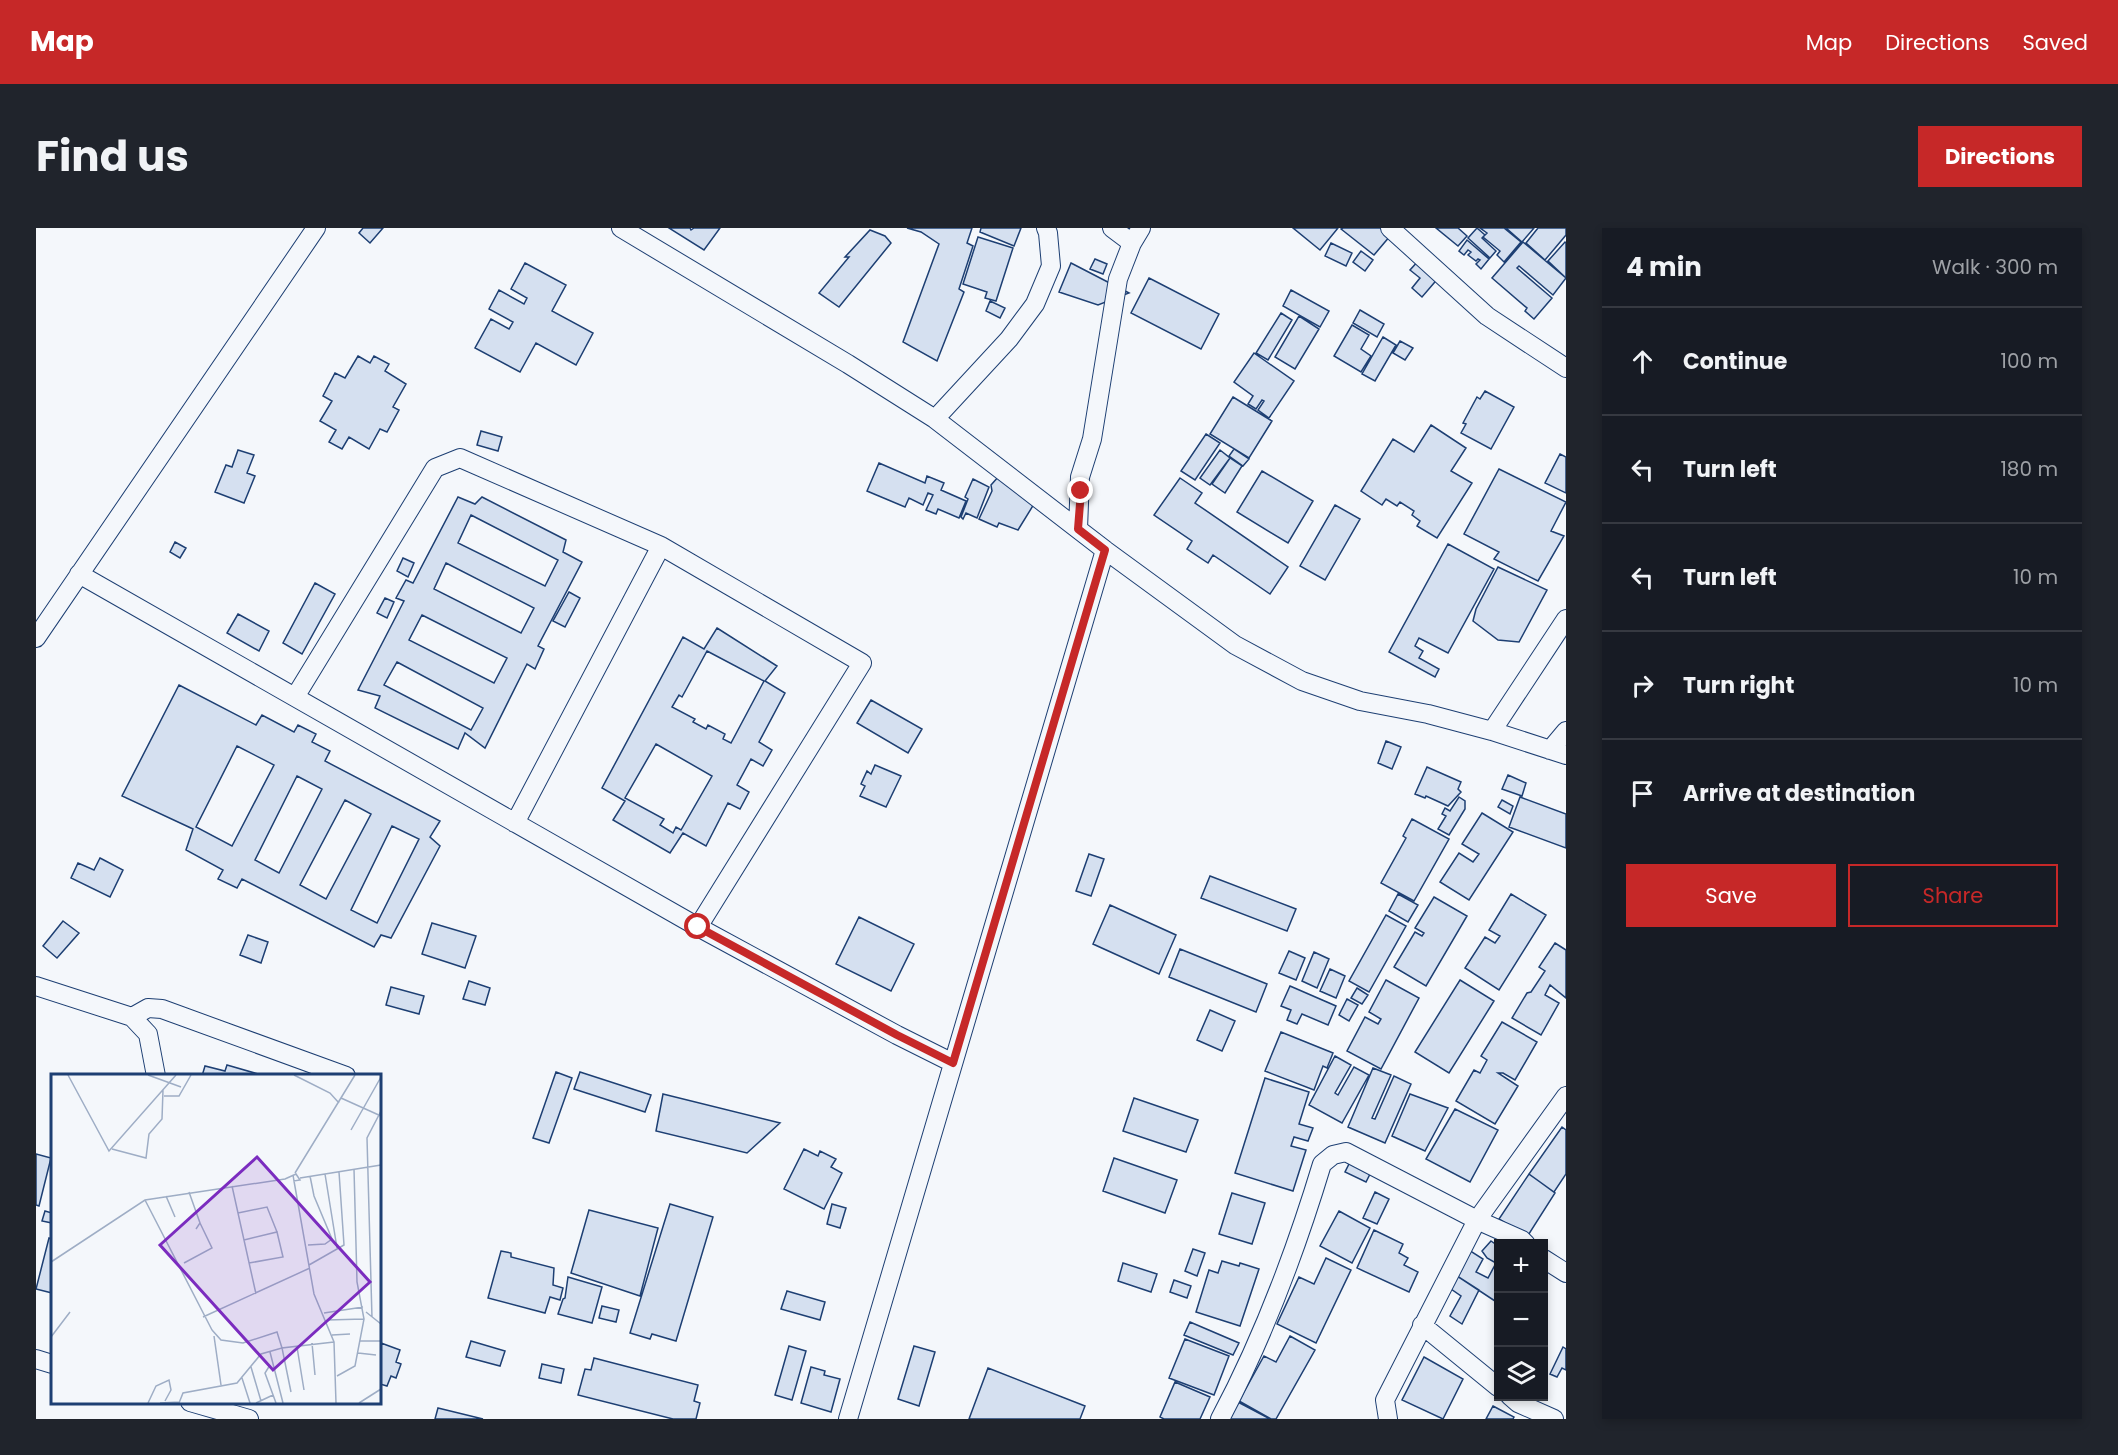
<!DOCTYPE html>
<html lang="en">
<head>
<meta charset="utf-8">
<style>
	body { margin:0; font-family:Poppins,sans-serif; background:#20242c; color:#f1f3f6 }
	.controls { position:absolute; right:18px; bottom:18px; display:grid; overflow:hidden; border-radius:0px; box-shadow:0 3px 9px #0003 }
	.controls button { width:54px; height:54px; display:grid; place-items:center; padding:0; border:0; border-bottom:2px solid #363941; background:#171b24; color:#f1f3f6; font:30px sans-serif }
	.stop { position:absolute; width:18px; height:18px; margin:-14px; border:4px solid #c62828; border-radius:50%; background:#fff }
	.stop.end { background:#c62828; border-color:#fff; box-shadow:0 2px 6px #0008 }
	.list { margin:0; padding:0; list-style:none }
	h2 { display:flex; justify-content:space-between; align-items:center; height:78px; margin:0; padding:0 24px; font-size:26px }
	h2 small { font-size:20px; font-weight:400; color:#9ea1a6 }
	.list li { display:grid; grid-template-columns:39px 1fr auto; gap:18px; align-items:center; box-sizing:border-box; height:108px; padding:0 24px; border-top:2px solid #363941 }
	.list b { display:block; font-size:22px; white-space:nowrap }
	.list em { font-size:20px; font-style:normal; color:#9ea1a6 }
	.actions { display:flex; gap:12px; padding:18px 24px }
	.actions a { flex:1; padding:14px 0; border:2px solid #c62828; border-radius:0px; text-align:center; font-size:21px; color:#c62828 }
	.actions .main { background:#c62828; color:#fff }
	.icon { flex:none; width:33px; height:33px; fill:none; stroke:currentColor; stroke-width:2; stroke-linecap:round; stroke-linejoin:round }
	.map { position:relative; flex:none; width:1530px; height:1191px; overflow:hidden; border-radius:0px }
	header { display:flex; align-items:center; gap:36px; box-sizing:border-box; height:84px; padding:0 30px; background:#c62828; color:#fff }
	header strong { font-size:28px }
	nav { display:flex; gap:33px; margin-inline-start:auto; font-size:21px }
	.intro { display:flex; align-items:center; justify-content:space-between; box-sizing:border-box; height:144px; padding:0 36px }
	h1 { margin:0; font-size:42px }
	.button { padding:15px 27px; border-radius:0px; background:#c62828; color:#fff; font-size:21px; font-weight:700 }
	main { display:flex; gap:36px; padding:0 36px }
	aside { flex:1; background:#171b24; border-radius:0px; box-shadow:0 3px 9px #0003 }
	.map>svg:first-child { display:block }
</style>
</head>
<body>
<header>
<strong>Map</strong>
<nav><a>Map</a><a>Directions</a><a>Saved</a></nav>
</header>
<div class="intro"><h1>Find us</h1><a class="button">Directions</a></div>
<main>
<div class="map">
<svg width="1530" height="1191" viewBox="0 0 1530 1191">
	<rect width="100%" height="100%" fill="#f4f7fb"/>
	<path fill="#d5e0f0" stroke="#1d3f73" stroke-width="1.5" fill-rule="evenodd" d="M327,0H347L334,15L323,5Z
		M633,0H654L655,2L658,0H684L668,22Z
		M871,0H936L931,15L937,18L923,61L928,64L901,133L867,114L903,16L885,4Z
		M945,0H985L978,18L944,4Z
		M1257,0H1302L1284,22Z
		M1307,0H1344L1354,8L1338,27L1305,1Z
		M1400,0H1422L1431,8L1422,18Z
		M1441,0L1449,7L1446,10L1460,23L1454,30L1432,10Z
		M1444,0H1468L1485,14L1468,34L1461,27L1464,23L1447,9L1451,5Z
		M1470,0H1498L1486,14Z
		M1502,0H1530V7L1509,32L1490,15Z
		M834,2L849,8L855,15L803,79L783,65L813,29H809Z
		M942,9L977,20L960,73L949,70L951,64L927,56Z
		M1431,12L1453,31L1445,41L1440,36L1444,32L1442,31L1440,33L1432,27L1435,24L1432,22L1428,27L1423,23Z
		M1487,14L1530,50L1517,67L1483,38L1481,40L1516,70L1498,91L1489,83L1491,80L1456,50Z
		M1529,14L1530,15V50L1512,33Z
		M1295,15L1316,25L1310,38L1289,28Z
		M1325,23L1337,32L1329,43L1317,34Z
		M1059,31L1071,36L1067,46L1054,41Z
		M1384,31L1404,48L1386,69L1376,60L1384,50L1374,42Z
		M489,35L530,57L516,83L557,105L540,137L500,115L484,144L439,120L455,91L473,101L477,94L453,81L463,62L488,76L491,70L475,61Z
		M1035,35L1093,65L1062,77L1023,64Z
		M1113,50L1183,86L1165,121L1095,85Z
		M1255,62L1293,83L1284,99L1247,78Z
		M954,73L969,80L964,90L950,83Z
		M1324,82L1348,96L1341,109L1317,95Z
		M1245,85L1256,92L1232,132L1220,125Z
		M1263,88L1283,101L1259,141L1239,129Z
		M1316,97L1333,107L1325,121L1335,128L1325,144L1298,128Z
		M1347,109L1360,117L1339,153L1326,146Z
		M1364,113L1377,120L1369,132L1357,125Z
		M1218,125L1258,153L1233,190L1222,182L1228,173L1226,172L1220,181L1212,176L1217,168L1198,154Z
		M322,128L334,135L338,128L353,136L349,143L370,156L357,179L363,182L351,204L344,201L333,221L313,209L306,221L293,214L300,202L284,193L296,173L287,168L299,145L309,150Z
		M1449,163L1478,179L1455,221L1425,205L1430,196L1427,195L1441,169L1444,171Z
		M1197,169L1236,193L1213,230L1174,206Z
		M1395,197L1430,220L1415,243L1436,255L1401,310L1381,298L1384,293L1376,287L1378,283L1364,274L1361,278L1350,271L1346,277L1325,263L1357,211L1378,224Z
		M445,203L466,209L462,223L441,217Z
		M1170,206L1184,215L1159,252L1145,243Z
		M1198,221L1213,231L1207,238L1193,228Z
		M202,222L218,227L211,245L219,248L208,275L179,264L190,237L196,239Z
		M1184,222L1194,230L1174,257L1164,250Z
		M1524,226L1530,229V265L1509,255Z
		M1194,230L1206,238L1189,265L1176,256Z
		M843,235L889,255L891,248L908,255L905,262L930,273L923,290L902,281L900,286L890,282L897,267L892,265L887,277L873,270L869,279L831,263Z
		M1463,241L1530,274L1515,303L1528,308L1502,353L1458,331L1463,324L1428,306Z
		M1226,243L1277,273L1252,315L1201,284Z
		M963,248L998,276L982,302L963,295L961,299L943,291L956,263L955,257Z
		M1144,250L1166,265L1159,275L1252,339L1234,366L1177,327L1172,335L1151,321L1156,313L1118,287Z
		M937,251L953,259L941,290L930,285L927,291L925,289L932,271L929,269Z
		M422,269L439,276L446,269L530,312L527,324L546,334L502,418L508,421L499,441L491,436L449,520L429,505L422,521L339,480L344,468L322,462L368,373L360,370L370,352L377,355ZM435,287L522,332L509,358L422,315ZM410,335L498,380L485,405L398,361ZM386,387L471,430L458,455L373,412ZM361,434L447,480L435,502L348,457Z
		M1299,277L1324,291L1289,352L1264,338Z
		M139,314L150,320L144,330L134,324Z
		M1412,316L1458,341L1412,425L1383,410L1379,418L1387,423L1383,430L1403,441L1399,449L1353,424Z
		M367,330L378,335L372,349L361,343Z
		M1462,339L1511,362L1483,414L1462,412L1437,393L1440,381Z
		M279,355L299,366L266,426L247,415Z
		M533,364L544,370L529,399L517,393Z
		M349,370L358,374L351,390L341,385Z
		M202,386L233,403L223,423L191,405Z
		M681,400L741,438L729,453L749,465L723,514L736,522L727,538L715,531L701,557L713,564L704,581L692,575L670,618L647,605L634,625L577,592L589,573L566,560L647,409L668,421ZM671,423L728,453L695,515L687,511L689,506L672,497L670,501L657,494L659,491L636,479L643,467L646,469ZM620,516L676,548L645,602L640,599L637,605L624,597L628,591L589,570Z
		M143,457L220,497L226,487L258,504L262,497L280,506L276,514L294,523L289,533L404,593L394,609L404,618L355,710L345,707L338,719L206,651L201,660L182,651L187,642L150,622L157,601L86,568ZM201,518L238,537L196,618L160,599ZM261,548L286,561L243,645L219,632ZM309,572L335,586L290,671L264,657ZM356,598L383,611L341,695L315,682Z
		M835,472L886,501L872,525L821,495Z
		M1350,513L1365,519L1356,541L1342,535Z
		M839,537L865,548L850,579L824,568L829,558L825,556L831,543L835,546Z
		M1391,539L1425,554L1422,561L1425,564L1412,578L1390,568L1389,570L1379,566Z
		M1472,547L1490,555L1486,568L1466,561Z
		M1423,569L1429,573V581L1413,607L1402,601L1410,588L1406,586L1409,580L1414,583Z
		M1484,569L1530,586V620L1473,599Z
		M1466,572L1477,578L1474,586L1462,579Z
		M1446,585L1477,604L1433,672L1404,654L1423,625L1437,634L1443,626L1426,616Z
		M1376,591L1413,611L1378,673L1345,655L1370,610L1367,608Z
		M1053,626L1068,631L1055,668L1040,663Z
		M64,630L87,642L74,669L35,650L42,635L58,642Z
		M1174,648L1260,681L1251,703L1165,670Z
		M1362,666L1382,677L1372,694L1353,683Z
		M1475,666L1510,687L1463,762L1429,740L1449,709L1459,715L1464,708L1453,702Z
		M1398,669L1431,688L1390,758L1358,739L1379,704L1386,708L1388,705L1379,700Z
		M1074,677L1140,707L1123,746L1057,716Z
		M1350,687L1370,698L1333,764L1313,753Z
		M823,689L878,716L855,763L800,736Z
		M27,693L43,705L21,730L7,718Z
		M396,695L440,708L429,740L386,726Z
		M212,707L232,714L225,735L204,727Z
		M1519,715L1530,722V770L1514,757L1509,767L1523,775L1505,807L1476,790L1491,765L1495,764L1509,743L1503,739Z
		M1144,721L1231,756L1220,784L1133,749Z
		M1253,723L1269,730L1260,752L1243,745Z
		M1278,724L1293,731L1281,760L1266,753Z
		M1294,741L1309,748L1300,770L1284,763Z
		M1350,752L1383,770L1345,841L1311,823L1329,789L1342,796L1345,791L1333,784Z
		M1424,752L1458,773L1413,845L1379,824Z
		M433,753L454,760L449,777L427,771Z
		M1254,758L1300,778L1292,797L1266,786L1261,796L1251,792L1255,782L1245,778Z
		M355,759L388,768L383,786L350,777Z
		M1321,760L1332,767L1326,776L1315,770Z
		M1311,771L1322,777L1313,793L1303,787Z
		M1174,782L1199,793L1186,823L1161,812Z
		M1466,794L1501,814L1479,852L1467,845H1462L1482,858L1459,896L1420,873L1438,842L1444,845L1451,832L1445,828Z
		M1245,804L1297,825L1291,840L1287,838L1278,862L1229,843Z
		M1299,828L1315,837L1299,865L1302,867L1318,839L1333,847L1306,895L1273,877Z
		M191,837L229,848H166L169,838L189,843Z
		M1337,840L1355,847L1336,890L1339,891L1358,848L1375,856L1349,915L1312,899Z
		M520,844L536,850L513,915L497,910Z
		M544,844L615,867L609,884L538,861Z
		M1229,850L1273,864L1263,896L1277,900L1272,913L1258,909L1255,918L1270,922L1257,963L1199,945Z
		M627,866L744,895L711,925L620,903Z
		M1374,866L1412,880L1389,923L1356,908Z
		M1098,870L1162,892L1150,924L1087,903Z
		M1419,881L1462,902L1434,954L1390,931Z
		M1526,899L1530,902V946L1518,964L1493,946Z
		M768,921L782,928L784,923L800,931L795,939L806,945L788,981L748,961Z
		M0,926L15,930L3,978L0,977Z
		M1078,930L1141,952L1129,985L1067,963Z
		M1314,934L1335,944L1330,954L1309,944Z
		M1493,946L1519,965L1491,1009L1463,991Z
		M1339,964L1353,971L1341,996L1327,990Z
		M1196,965L1229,975L1216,1016L1183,1006Z
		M634,976L677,989L640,1113L616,1106L614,1111L594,1105Z
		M796,976L810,980L804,1000L791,996Z
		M553,982L622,1000L604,1068L535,1045Z
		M9,983L16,985V995L6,993Z
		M1303,983L1334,1000L1316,1035L1284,1018Z
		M1338,1002L1367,1016L1363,1025L1372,1030L1368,1037L1382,1044L1373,1064L1321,1040Z
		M13,1010L16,1011V1065L0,1061Z
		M1455,1013L1462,1018V1075L1421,1048L1433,1022L1447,1031L1440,1044L1452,1050L1460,1035L1451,1030L1446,1023Z
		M1157,1021L1169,1025L1161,1048L1149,1043Z
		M465,1023L475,1025V1029L518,1040L517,1057L527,1060L524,1072L514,1069L509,1085L452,1070Z
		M1290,1030L1315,1042L1280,1115L1241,1096L1263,1049L1278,1056Z
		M1186,1033L1203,1038L1204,1035L1223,1041L1204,1098L1160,1084L1173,1042L1182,1045Z
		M1087,1035L1121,1046L1115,1064L1082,1053Z
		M1421,1048L1443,1062L1426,1096L1414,1088L1425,1068L1415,1061Z
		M532,1049L566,1059L556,1095L522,1086L527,1071L529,1070Z
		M1138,1052L1155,1058L1151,1070L1134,1064Z
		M751,1063L789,1074L784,1092L745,1081Z
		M566,1078L583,1082L580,1094L563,1090Z
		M1154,1094L1203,1115L1197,1127L1148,1107Z
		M1254,1108L1279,1122L1240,1191H1235L1203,1173L1228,1128L1240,1134Z
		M1149,1111L1193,1128L1178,1167L1133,1150Z
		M435,1113L469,1123L464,1138L430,1129Z
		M345,1115L364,1122L360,1134L365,1136L360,1150L355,1148L351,1158L344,1156V1120Z
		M753,1118L770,1123L756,1172L739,1167Z
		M878,1118L899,1124L883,1178L862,1171Z
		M1527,1119L1530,1121V1142L1526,1140L1521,1149L1514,1146Z
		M1388,1129L1427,1151L1407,1191L1366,1172Z
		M558,1130L662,1157L658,1173L664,1175L660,1191H637L542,1167L549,1141L555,1142Z
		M506,1136L528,1141L525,1155L503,1150Z
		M775,1139L789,1143L788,1147L804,1151L795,1184L765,1175Z
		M952,1140L1049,1178L1044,1191H933Z
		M1139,1154L1174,1169L1164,1191H1128L1124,1189Z
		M1200,1173L1234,1191H1191Z
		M1457,1178L1478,1189L1477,1191H1450Z
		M402,1180L447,1191H399Z"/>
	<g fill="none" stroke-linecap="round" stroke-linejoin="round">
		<defs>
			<path id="minor" d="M585,0L812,136L899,191L1069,322L1199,417L1266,453L1324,473L1392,486L1456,503L1530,527
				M1076,0L1096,15
				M1354,0L1451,88L1530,140
				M899,191L973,111L999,76L1015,38L1012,5L1010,0
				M1042,301L1044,249L1056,211L1082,51L1096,15L1105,0
				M43,346L662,699L861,807L917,835
				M0,410L280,0
				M259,469L399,240L424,230L625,318
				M1456,503L1530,391
				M1514,522L1530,503
				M479,595L625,318L826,435L662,699
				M0,758L96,789L112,806L120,848
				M96,789L112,780L126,781L310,848
				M1490,1016L1486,1012L1441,992L1530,868
				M1508,1031L1530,1045
				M1386,1097L1462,1159
				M0,1131L16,1136
				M1474,1168L1482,1175L1518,1191
				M154,1174L213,1191
				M812,1191L1069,322
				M1184,1191C1226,1112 1260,1022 1286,936L1297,927L1310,924L1441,992L1349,1172L1352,1191"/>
		</defs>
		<use href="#minor" stroke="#1d3f73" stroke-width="20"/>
		<use href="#minor" stroke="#f4f7fb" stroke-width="18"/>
	</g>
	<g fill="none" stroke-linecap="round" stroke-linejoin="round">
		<path stroke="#c62828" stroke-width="8" d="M662,699L861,807L917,835L1069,322L1042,301L1045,263"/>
	</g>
	<g transform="translate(15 846)">
		<rect width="330" height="330" fill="#f4f7fb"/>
		<path fill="none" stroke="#9eadc5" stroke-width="1.5" d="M17,1L58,77L125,1M97,1L130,13M243,1L279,19L288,29M113,22H128L140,1M290,24L330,42M300,56L330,3M61,75L95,84L98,60L111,45L112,16M244,99L304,1M274,100L286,174M249,104L330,91M243,107L263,220L283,268L285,329M181,112L205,220M138,118L149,149L145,155M115,122L124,143M94,126L161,256M187,139L216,133L226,158M193,166L226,158L232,183L198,189M257,171L274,170L281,165L263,122L259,102M0,188L94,126L234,105L245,100L249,106L243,107L242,101M133,189L161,174L149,149M258,191L293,171L288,98M315,238L330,250M273,239L312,233M152,243L259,194M321,244L316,64L330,37M276,246L313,245M281,261L299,260M163,262L170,311M0,263L19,238M309,267H330M261,269L264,301M246,273L253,316M219,278L232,329M307,279L325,281M219,291L214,299L225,329M200,293L210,327M286,302L304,292L313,245L306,208L303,95M191,304L199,329M240,318L231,274L283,268M97,329L105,312L118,306L120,316L114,327M109,329L128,328M128,329L132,319L186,309L210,280L231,274L226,258L192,269L170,266L161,256M205,329L222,321M308,329L330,315"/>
		<path fill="#7b2cbf" fill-opacity="0.15" stroke="#7b2cbf" stroke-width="3" d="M206,83L319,208L222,296L109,171Z"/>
		<rect width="330" height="330" fill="none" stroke="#1d3f73" stroke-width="3"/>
	</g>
</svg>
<div class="controls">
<button>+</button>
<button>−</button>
<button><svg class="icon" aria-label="layers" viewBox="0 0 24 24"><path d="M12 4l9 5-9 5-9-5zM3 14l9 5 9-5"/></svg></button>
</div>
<div class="stop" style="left:662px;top:699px"></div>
<div class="stop end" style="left:1045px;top:263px"></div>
</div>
<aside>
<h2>4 min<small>Walk · 300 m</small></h2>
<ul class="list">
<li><svg class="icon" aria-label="ahead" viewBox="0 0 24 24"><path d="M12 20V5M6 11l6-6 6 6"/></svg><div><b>Continue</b></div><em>100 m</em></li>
<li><svg class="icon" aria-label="left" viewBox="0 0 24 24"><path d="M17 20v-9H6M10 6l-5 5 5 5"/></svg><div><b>Turn left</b></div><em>180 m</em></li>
<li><svg class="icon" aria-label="left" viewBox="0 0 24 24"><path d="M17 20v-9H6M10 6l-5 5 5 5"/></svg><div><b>Turn left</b></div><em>10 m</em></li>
<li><svg class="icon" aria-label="right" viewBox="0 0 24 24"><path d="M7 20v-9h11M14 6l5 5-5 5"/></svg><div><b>Turn right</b></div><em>10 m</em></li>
<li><svg class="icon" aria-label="arrive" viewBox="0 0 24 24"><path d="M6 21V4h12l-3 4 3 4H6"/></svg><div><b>Arrive at destination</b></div></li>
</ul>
<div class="actions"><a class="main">Save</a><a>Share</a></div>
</aside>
</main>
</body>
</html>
